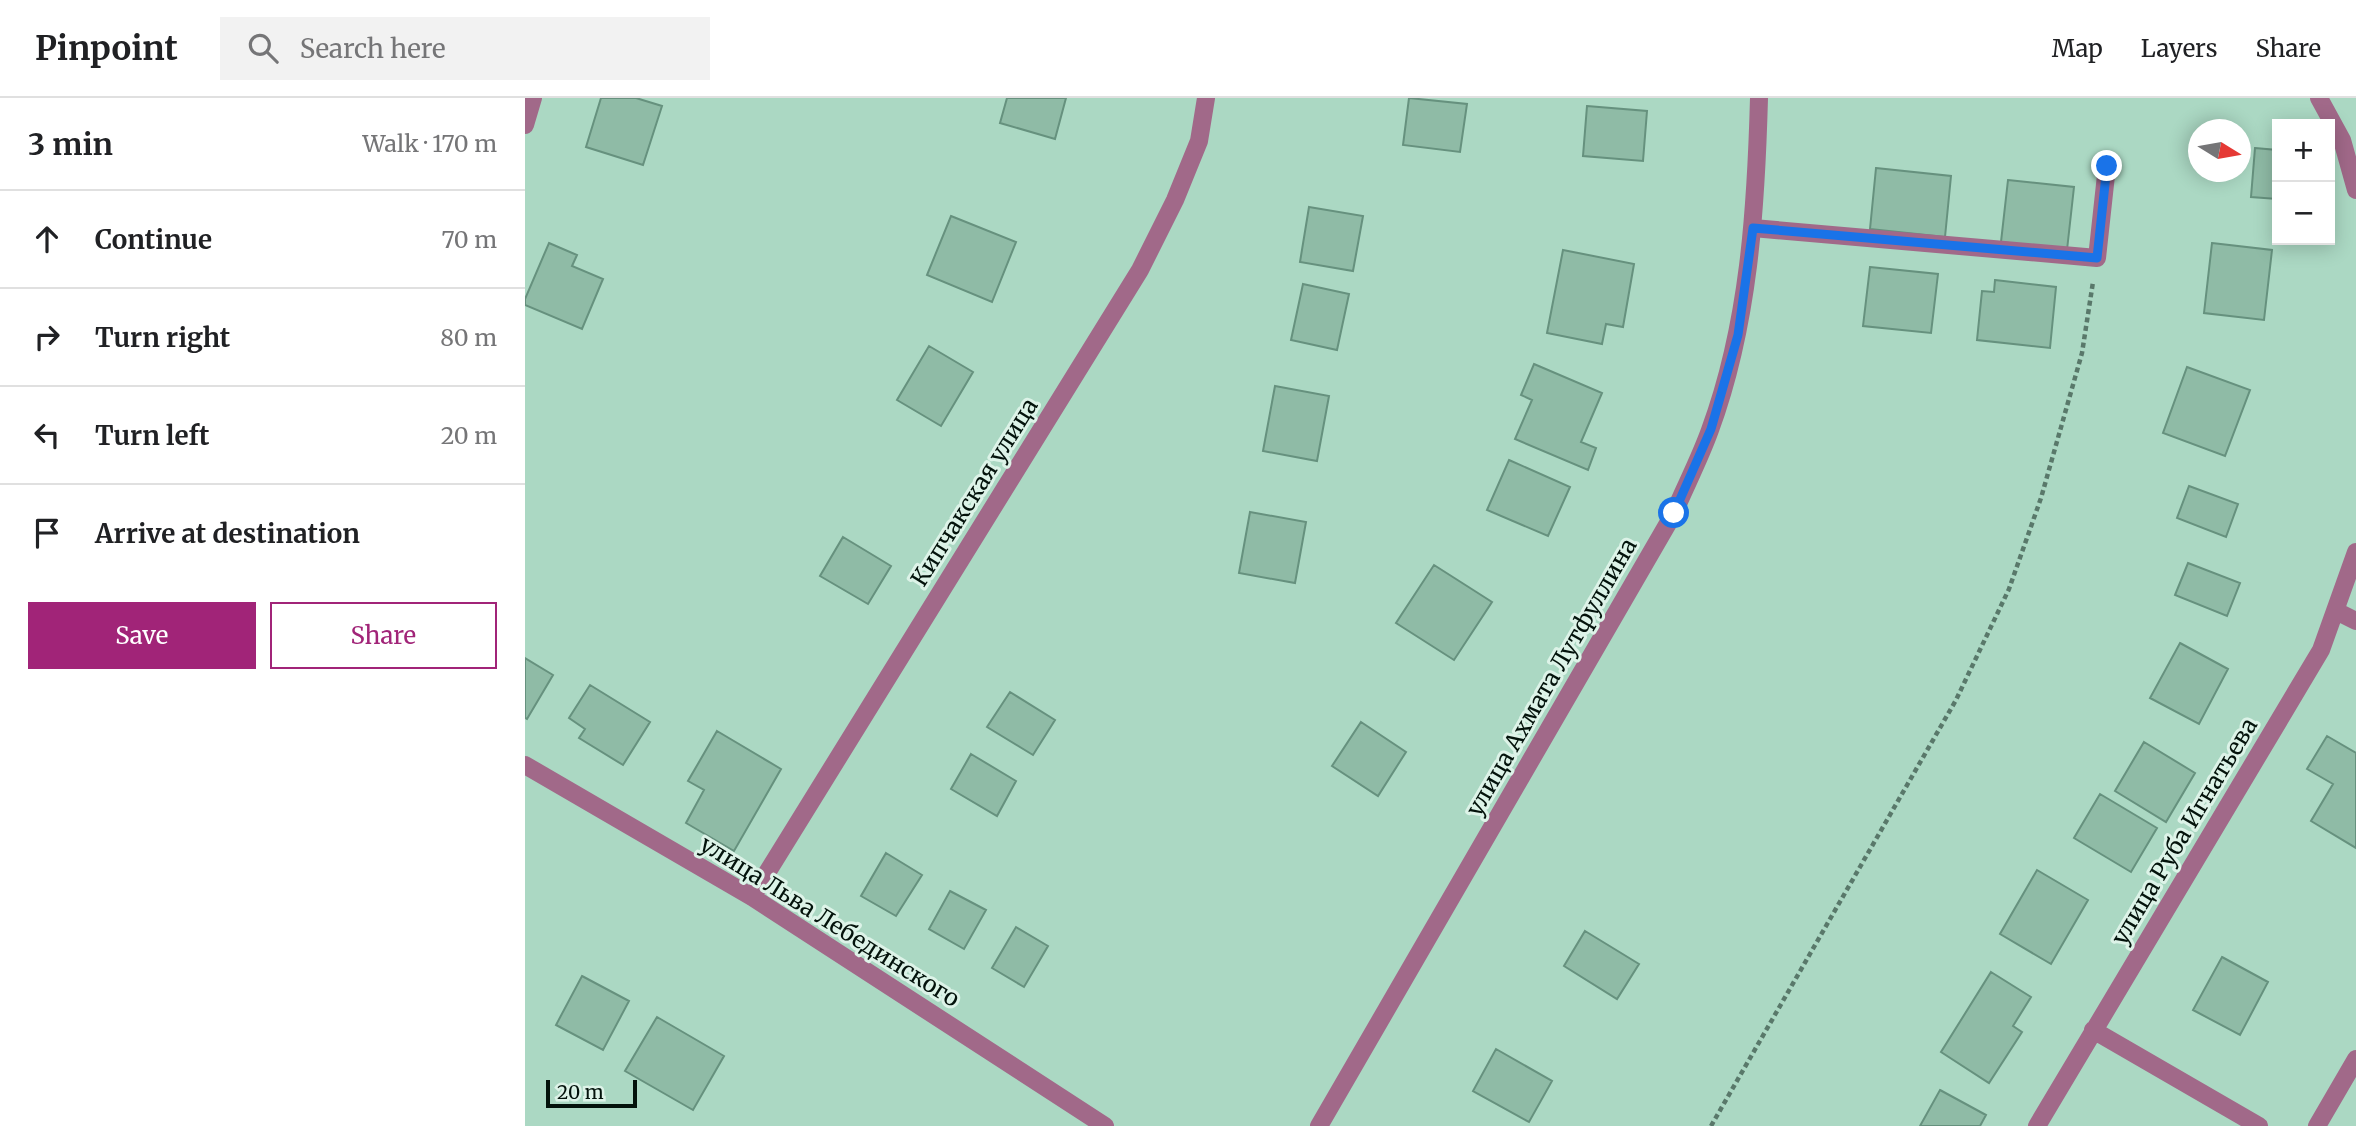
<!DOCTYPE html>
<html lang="en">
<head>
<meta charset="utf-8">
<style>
	body { margin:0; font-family:Merriweather,serif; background:#f2f2f2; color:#202124 }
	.controls { position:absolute; right:21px; top:21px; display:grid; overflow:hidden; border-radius:0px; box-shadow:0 4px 18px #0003 }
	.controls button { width:63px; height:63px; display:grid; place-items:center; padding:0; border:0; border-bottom:2px solid #e0e0e0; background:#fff; color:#202124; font:35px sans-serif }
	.compass { position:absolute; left:1663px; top:21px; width:63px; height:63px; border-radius:50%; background:#fff; box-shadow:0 4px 18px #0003; rotate:101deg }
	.scale { position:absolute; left:21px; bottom:18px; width:91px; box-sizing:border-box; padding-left:7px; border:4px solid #03120b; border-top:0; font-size:19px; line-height:24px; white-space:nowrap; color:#03120b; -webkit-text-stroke:5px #ddf3e8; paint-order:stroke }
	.stop { position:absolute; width:21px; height:21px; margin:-16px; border:5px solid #1a73e8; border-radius:50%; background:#fff }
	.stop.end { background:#1a73e8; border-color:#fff; box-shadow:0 2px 7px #0008 }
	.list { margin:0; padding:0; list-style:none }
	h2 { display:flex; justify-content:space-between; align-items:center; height:91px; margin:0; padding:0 28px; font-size:30px }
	h2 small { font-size:23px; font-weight:400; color:#757577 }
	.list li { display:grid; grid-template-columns:46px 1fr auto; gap:21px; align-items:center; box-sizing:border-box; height:98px; padding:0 28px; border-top:2px solid #e0e0e0 }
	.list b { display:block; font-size:26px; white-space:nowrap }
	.list em { font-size:23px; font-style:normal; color:#757577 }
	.actions { display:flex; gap:14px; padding:21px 28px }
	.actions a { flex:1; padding:16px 0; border:2px solid #a12478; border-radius:0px; text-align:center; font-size:24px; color:#a12478 }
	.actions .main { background:#a12478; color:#fff }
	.icon { flex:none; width:38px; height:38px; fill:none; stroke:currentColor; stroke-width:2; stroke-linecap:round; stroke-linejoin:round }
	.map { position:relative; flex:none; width:1831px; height:1028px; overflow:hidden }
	header { display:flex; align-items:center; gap:42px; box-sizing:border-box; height:98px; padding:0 35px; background:#fff; border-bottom:2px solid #e0e0e0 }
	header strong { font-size:33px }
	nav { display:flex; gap:38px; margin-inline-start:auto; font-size:24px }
	.search { width:490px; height:63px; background:#f2f2f2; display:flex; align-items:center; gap:18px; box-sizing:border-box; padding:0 24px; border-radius:0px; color:#757577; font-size:26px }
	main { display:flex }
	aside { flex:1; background:#fff }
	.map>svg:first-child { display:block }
</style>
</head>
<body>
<header>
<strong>Pinpoint</strong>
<div class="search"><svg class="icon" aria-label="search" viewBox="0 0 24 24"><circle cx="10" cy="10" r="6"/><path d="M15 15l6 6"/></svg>Search here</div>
<nav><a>Map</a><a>Layers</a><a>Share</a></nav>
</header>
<main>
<aside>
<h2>3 min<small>Walk · 170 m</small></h2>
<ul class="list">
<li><svg class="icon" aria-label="ahead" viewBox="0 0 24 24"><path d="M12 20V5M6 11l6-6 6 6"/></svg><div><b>Continue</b></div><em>70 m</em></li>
<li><svg class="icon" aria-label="right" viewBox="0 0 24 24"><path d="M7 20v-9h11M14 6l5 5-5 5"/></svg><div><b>Turn right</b></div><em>80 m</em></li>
<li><svg class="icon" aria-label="left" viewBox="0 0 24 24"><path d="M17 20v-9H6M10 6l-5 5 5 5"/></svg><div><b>Turn left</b></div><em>20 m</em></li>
<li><svg class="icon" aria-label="arrive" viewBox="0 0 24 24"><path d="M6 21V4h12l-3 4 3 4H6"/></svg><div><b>Arrive at destination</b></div></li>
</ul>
<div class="actions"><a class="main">Save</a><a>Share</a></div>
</aside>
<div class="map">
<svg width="1831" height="1028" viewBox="0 0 1831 1028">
	<rect width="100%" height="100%" fill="#abd8c3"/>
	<path fill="#8fbba6" stroke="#66917e" stroke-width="2" d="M76,0H111L137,8L118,67L61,49Z
		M482,0H541L530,41L475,25Z
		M884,0L942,6L935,54L878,47Z
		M1062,8L1122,13L1118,63L1058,58Z
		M1730,50L1752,52V101L1726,99Z
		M1351,70L1426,78L1420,139L1345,131Z
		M1483,82L1549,89L1542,152L1476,144Z
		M784,109L838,118L828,173L775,164Z
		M426,118L491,144L467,204L402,177Z
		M24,145L52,157L47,168L78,181L57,231L0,207V201Z
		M1687,145L1747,152L1739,222L1679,215Z
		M1038,152L1109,166L1098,229L1081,226L1077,246L1022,235Z
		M1345,169L1413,176L1406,235L1338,228Z
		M1470,182L1531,189L1525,250L1452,242L1457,193L1469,194Z
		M778,186L824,196L812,252L766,242Z
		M404,248L448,274L416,328L372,302Z
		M1009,266L1077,295L1056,344L1071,350L1063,372L990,341L1007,302L996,297Z
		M1662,269L1725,292L1700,358L1638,335Z
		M750,288L804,298L792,363L738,353Z
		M984,362L1045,389L1023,438L962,412Z
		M1664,388L1713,406L1701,439L1652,420Z
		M725,414L781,424L770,485L714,475Z
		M318,439L366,468L343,506L295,478Z
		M1663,465L1715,485L1702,518L1650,497Z
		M909,467L967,504L929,562L871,525Z
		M1655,545L1703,571L1674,626L1625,600Z
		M0,560L28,577L2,621L0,620Z
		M65,587L125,624L98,667L54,640L60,631L44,620Z
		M485,594L530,622L508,657L462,629Z
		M836,624L881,654L853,698L807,668Z
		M192,633L256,671L209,753L161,725L179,692L163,683Z
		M1802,638L1831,655V750L1786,723L1808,686L1782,671Z
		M1619,644L1670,675L1641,724L1590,693Z
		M446,656L491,683L472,718L426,691Z
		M1575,696L1632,730L1606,774L1549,740Z
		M361,755L397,777L371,818L336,798Z
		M1512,772L1563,802L1526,866L1475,836Z
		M425,793L461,812L439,851L404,831Z
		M491,829L523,848L499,889L467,870Z
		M1060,833L1114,866L1092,901L1039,868Z
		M1697,859L1743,884L1715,937L1668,912Z
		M1466,874L1506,899L1488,928L1497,934L1464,985L1416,954Z
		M57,878L104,903L78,952L31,927Z
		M132,919L199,958L168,1012L100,973Z
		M971,951L1027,983L1004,1024L948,993Z
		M1415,992L1461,1017L1455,1028H1395Z"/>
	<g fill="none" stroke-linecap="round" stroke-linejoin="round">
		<path stroke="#59786a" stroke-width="4.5" stroke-dasharray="5 3.5" stroke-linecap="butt" d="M1186,1028L1431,602L1484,491L1516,400L1557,255L1568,184"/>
		<path stroke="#a16989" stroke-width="18" d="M1794,0L1817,42L1831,92
			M0,27L8,0
			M1228,130L1572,160L1582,68
			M1811,513L1831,523
			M0,667L227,799L580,1028
			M227,799L615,172L650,102L674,43L681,0
			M1568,932L1734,1028
			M794,1028L1149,415C1161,387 1175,360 1185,332C1224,226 1231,111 1234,0
			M1512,1028L1796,552L1831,454
			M1792,1028L1831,961"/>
	</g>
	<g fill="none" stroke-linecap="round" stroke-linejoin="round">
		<path stroke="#1a73e8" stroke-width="9" d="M1149,415L1186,331L1213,237L1228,130L1572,160L1582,68"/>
	</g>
	<g text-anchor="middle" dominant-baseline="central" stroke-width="6" stroke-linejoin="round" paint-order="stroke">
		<g font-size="23" fill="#03120b" stroke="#ddf3e8">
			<text transform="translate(449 394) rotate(-58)">Кипчакская улица</text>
			<text transform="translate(1026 579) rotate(-60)">улица Ахмата Лутфуллина</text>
			<text transform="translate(1659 733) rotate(-59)">улица Руба Игнатьева</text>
			<text transform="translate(305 823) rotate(32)">улица Льва Лебединского</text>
		</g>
	</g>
</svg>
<div class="controls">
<button>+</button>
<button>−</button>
</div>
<svg class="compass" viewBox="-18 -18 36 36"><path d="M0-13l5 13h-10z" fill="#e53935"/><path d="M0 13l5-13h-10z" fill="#757577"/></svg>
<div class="scale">20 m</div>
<div class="stop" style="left:1149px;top:415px"></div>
<div class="stop end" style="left:1582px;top:68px"></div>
</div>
</main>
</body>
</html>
